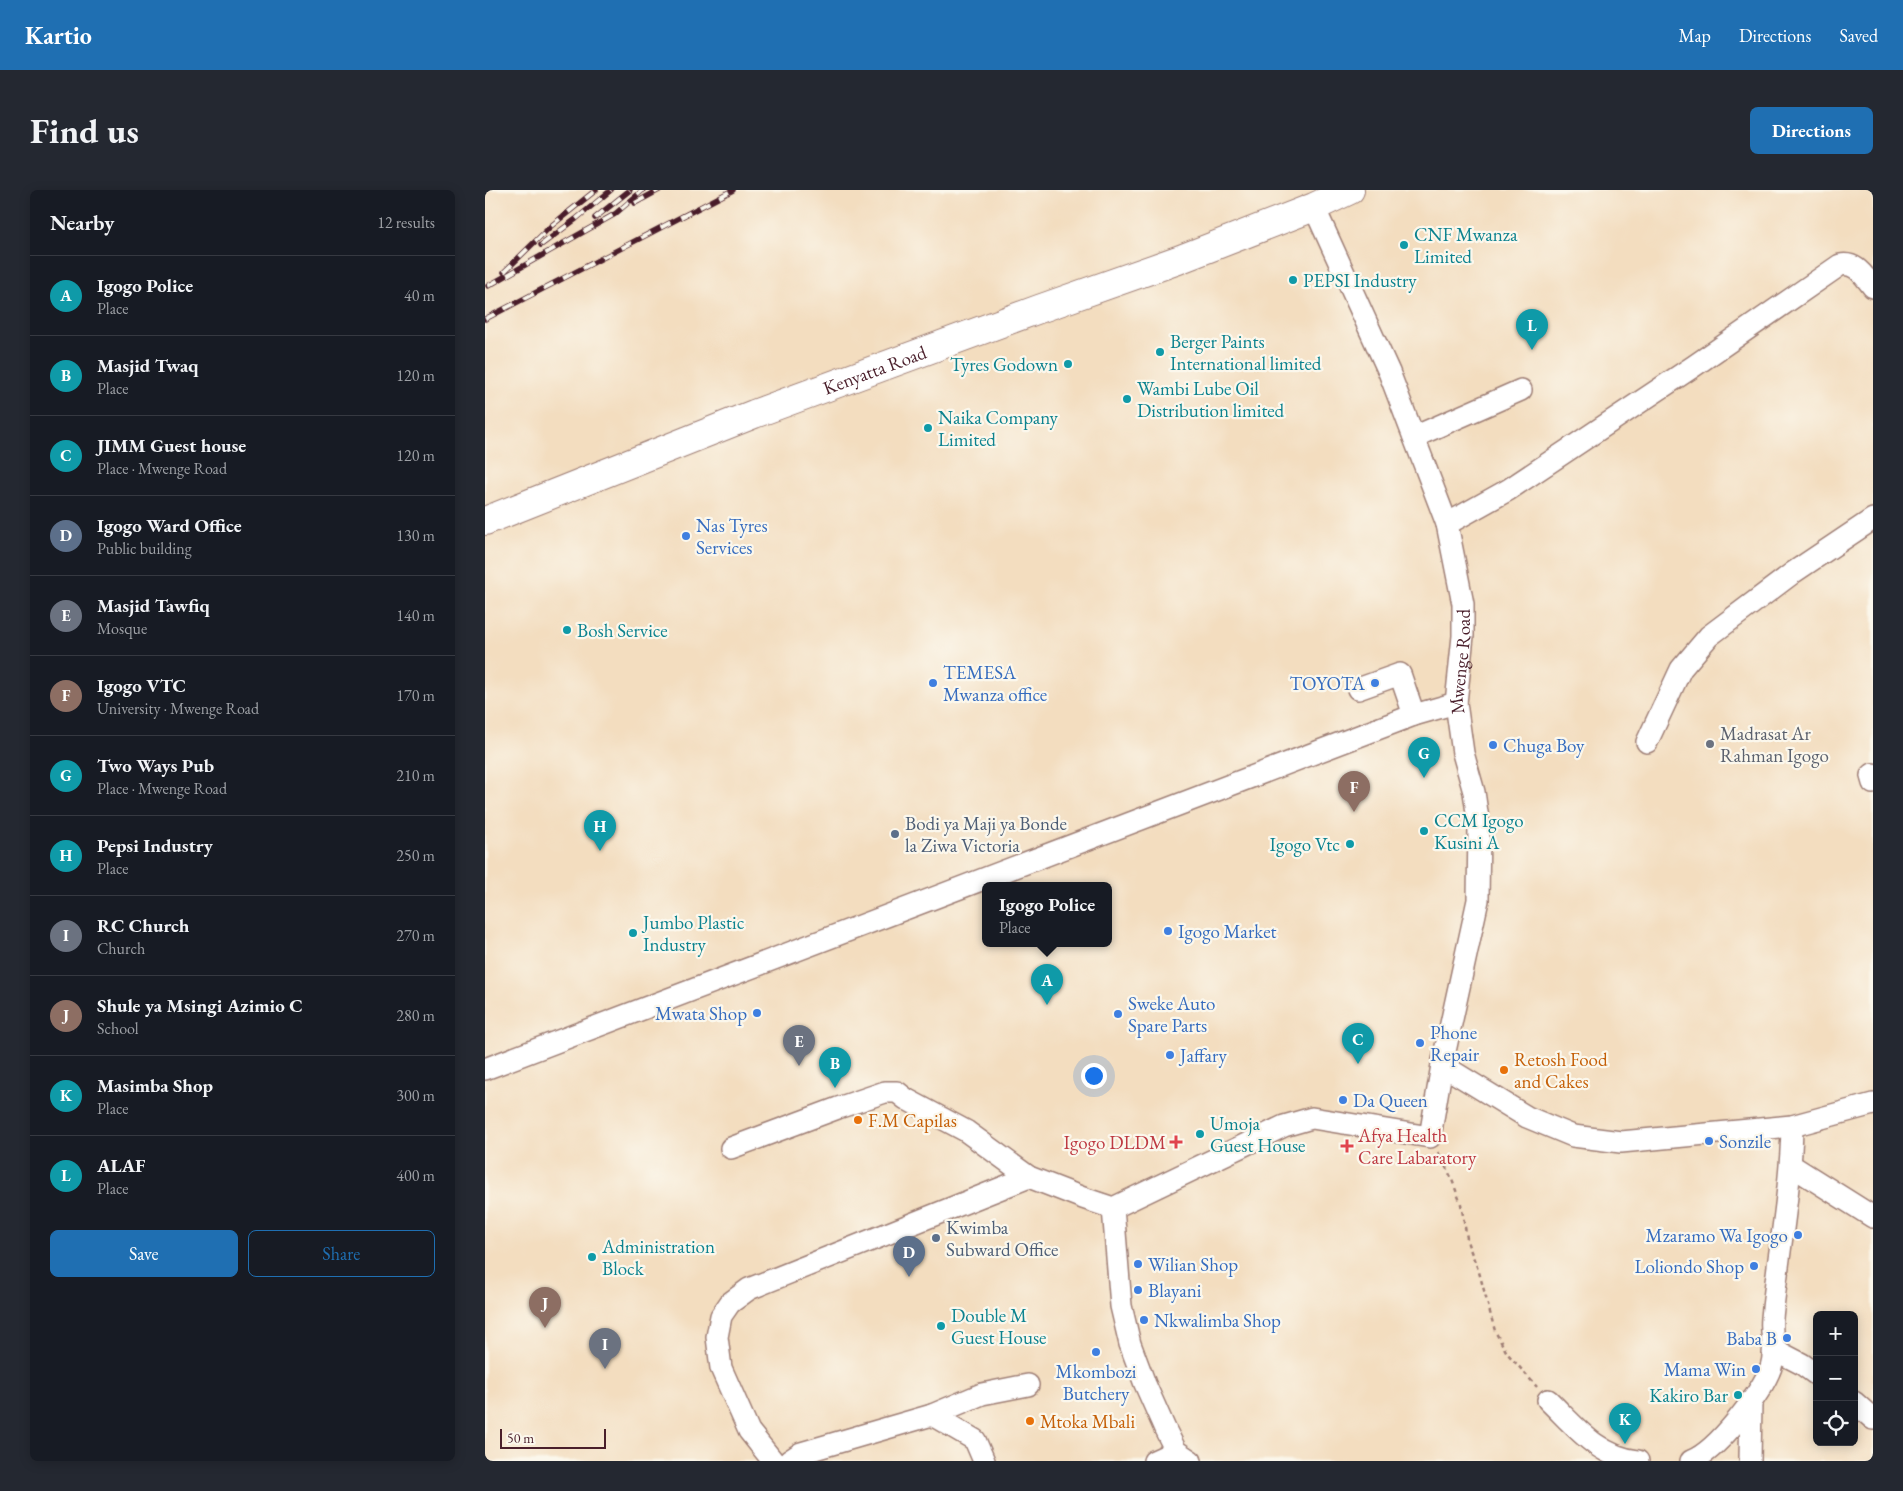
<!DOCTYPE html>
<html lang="en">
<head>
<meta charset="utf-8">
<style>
	body { margin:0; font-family:"EB Garamond",serif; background:#242831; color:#f1f3f6 }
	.controls { position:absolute; right:15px; bottom:15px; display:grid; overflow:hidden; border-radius:8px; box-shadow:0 2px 12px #0003 }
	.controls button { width:45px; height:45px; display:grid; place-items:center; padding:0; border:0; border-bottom:1px solid #363941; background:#171b24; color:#f1f3f6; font:25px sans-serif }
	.scale { position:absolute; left:15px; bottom:12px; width:106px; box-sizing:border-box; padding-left:5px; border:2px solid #4a1f2b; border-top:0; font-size:14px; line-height:18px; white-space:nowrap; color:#4a1f2b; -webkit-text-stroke:4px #fbf7ec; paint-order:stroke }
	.you { position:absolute; left:608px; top:885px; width:18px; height:18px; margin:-12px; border:4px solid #fff; border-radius:50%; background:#1a73e8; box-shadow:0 0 0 8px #1a73e833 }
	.badge { display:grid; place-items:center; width:32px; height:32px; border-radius:50%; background:#1f6fb2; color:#fff; font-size:16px; font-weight:700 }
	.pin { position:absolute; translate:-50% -41px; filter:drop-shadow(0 1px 2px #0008) }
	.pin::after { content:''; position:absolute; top:26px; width:18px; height:15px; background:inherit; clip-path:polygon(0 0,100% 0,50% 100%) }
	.popup { position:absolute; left:497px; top:692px; width:130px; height:65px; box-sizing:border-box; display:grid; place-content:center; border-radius:8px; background:#171b24; filter:drop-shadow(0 1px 4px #0005); font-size:16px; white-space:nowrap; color:#9ea1a6 }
	.popup b { font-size:19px; color:#f1f3f6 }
	.popup::after { content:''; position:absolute; left:50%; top:100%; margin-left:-10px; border:10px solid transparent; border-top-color:#171b24 }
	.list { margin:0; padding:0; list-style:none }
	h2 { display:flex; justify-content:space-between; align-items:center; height:65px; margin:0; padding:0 20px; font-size:21px }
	h2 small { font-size:16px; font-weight:400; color:#9ea1a6 }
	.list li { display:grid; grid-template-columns:32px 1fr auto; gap:15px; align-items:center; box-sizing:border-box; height:80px; padding:0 20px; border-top:1px solid #363941 }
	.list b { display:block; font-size:19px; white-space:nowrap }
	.list p { margin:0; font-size:16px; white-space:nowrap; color:#9ea1a6 }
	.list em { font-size:16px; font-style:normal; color:#9ea1a6 }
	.actions { display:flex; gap:10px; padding:15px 20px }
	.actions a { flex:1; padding:11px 0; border:1px solid #1f6fb2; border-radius:8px; text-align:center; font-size:18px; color:#1f6fb2 }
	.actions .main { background:#1f6fb2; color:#fff }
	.icon { flex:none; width:28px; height:28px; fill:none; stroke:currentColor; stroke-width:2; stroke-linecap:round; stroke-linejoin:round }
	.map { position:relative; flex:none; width:1388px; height:1271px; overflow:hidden; border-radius:8px }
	header { display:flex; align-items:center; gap:30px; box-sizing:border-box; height:70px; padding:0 25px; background:#1f6fb2; color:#fff }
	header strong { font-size:24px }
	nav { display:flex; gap:28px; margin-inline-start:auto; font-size:18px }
	.intro { display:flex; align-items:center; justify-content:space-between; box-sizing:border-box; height:120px; padding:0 30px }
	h1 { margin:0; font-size:35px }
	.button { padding:12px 22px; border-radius:8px; background:#1f6fb2; color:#fff; font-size:18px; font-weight:700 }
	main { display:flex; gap:30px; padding:0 30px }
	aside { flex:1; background:#171b24; border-radius:8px; box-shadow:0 2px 12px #0003 }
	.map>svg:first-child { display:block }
</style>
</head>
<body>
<header>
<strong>Kartio</strong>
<nav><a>Map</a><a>Directions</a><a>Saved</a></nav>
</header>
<div class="intro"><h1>Find us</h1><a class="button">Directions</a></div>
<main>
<aside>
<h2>Nearby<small>12 results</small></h2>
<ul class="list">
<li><span class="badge" style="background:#0f9aa8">A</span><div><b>Igogo Police</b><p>Place</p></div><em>40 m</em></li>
<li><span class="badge" style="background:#0f9aa8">B</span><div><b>Masjid Twaq</b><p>Place</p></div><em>120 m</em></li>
<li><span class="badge" style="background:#0f9aa8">C</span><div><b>JIMM Guest house</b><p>Place · Mwenge Road</p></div><em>120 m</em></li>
<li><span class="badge" style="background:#5c6f8a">D</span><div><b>Igogo Ward Office</b><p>Public building</p></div><em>130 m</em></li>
<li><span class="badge" style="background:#6b7280">E</span><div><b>Masjid Tawfiq</b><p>Mosque</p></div><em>140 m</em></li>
<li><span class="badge" style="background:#8d6e63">F</span><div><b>Igogo VTC</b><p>University · Mwenge Road</p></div><em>170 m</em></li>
<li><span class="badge" style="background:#0f9aa8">G</span><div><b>Two Ways Pub</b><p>Place · Mwenge Road</p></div><em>210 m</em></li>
<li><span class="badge" style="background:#0f9aa8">H</span><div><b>Pepsi Industry</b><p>Place</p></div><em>250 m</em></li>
<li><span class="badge" style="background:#6b7280">I</span><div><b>RC Church</b><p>Church</p></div><em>270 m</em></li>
<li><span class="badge" style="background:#8d6e63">J</span><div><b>Shule ya Msingi Azimio C</b><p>School</p></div><em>280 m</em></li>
<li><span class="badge" style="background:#0f9aa8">K</span><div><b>Masimba Shop</b><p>Place</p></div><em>300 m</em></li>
<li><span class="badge" style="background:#0f9aa8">L</span><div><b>ALAF</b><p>Place</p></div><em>400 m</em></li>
</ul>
<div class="actions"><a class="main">Save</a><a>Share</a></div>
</aside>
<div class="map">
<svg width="1388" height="1271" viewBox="0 0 1388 1271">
	<rect width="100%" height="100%" fill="#fbf7ec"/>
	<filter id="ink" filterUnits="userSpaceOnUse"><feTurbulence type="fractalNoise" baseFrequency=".02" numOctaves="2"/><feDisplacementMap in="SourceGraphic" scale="10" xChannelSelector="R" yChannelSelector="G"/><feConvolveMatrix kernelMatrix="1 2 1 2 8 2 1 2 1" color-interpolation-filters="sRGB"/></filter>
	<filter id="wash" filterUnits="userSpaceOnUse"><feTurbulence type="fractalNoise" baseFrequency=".0096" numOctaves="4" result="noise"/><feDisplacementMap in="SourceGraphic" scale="20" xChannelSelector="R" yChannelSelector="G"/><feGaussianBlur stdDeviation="1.12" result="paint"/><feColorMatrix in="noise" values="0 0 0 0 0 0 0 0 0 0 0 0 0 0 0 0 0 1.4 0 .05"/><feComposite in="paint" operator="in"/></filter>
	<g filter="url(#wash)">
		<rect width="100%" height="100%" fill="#f3ddbf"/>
	</g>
	<g filter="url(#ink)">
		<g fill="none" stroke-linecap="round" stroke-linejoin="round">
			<defs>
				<g id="minor">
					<path d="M929,247L1036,200"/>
					<path d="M962,334L1023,300L1209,176L1355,75C1371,72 1378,85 1388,97"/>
					<path d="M873,499L915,484L929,525"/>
					<path d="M1162,552L1196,479L1224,446L1309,382L1388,329"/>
					<path d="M1388,584L1386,586L1388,593"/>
					<path d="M957,875L1042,927L1088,946L1136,952L1307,936L1388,914"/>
					<path d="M0,879L929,525L971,513"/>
					<path id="s1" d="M246,958L353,918L400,902H412L421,909L481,941L544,987L598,1008L628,1018L799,936L827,928L945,947L957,875L993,710L994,636L989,602L978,563L971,513L978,446V414L962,334L904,182L829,17"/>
					<path d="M1307,976L1388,1027"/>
					<path d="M628,1018L636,1116L645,1154L660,1194L680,1239L691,1261L706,1271"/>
					<path d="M1290,1160L1317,1174L1332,1185"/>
					<path d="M1063,1210C1090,1236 1113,1267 1153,1271"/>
					<path d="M1369,1212L1388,1229"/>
					<path d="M447,1225L497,1204L543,1195"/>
					<path d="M288,1271L264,1241L236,1178L232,1147L236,1126L245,1113L264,1099L544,987"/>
					<path d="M304,1271L316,1263L447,1225L490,1250L499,1271"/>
					<path d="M669,1271L691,1261"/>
					<path d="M1206,1271C1232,1261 1276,1204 1286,1177C1292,1159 1285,1146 1287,1128C1293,1064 1306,1000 1307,936"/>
					<path d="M1265,1271L1266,1211"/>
				</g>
				<g id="highway">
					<path id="s2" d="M0,331L269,224L554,119L693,70L829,17L865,0"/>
				</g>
			</defs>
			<use href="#minor" stroke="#9e7e75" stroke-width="24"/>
			<use href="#highway" stroke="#9e7e75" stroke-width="30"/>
			<path stroke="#9e7e75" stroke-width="2.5" stroke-dasharray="4 4" stroke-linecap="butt" d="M953,962L966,987L976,1014L983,1054L994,1082L1010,1141L1022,1163L1052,1197"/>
			<use href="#minor" stroke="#fff" stroke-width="21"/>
			<use href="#highway" stroke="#fff" stroke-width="28"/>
			<defs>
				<path id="rail" d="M150,13L174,0
					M110,28L145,0
					M56,55L91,29L126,0
					M19,82L66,36L111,0
					M3,96L130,24L158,0
					M0,129L248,0"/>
			</defs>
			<use href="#rail" stroke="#4a1f2b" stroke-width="5.5"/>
			<use href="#rail" stroke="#fbf7ec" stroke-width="4" stroke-dasharray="11" stroke-linecap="butt"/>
		</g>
	</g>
	<g fill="#0f9aa8" stroke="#fbf7ec" stroke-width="2">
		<circle cx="919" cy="55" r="5"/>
		<circle cx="808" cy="90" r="5"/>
		<circle cx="675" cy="162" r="5"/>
		<circle cx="583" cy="174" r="5"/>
		<circle cx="642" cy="209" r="5"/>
		<circle cx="443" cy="238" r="5"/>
		<circle cx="82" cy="440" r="5"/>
		<circle cx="939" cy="641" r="5"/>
		<circle cx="865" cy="654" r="5"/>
		<circle cx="148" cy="743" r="5"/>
		<circle cx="715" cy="944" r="5"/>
		<circle cx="107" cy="1067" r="5"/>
		<circle cx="456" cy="1136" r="5"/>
		<circle cx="1253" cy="1205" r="5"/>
	</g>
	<g fill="#3f7fe0" stroke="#fbf7ec" stroke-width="2">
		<circle cx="201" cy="346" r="5"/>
		<circle cx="448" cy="493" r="5"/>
		<circle cx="890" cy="493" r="5"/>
		<circle cx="1008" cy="555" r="5"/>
		<circle cx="683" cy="741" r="5"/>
		<circle cx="272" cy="823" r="5"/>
		<circle cx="633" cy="824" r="5"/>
		<circle cx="935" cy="853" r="5"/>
		<circle cx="685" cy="865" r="5"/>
		<circle cx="858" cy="910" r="5"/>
		<circle cx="1224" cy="951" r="5"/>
		<circle cx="1313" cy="1045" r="5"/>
		<circle cx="653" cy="1074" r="5"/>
		<circle cx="1269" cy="1076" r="5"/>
		<circle cx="653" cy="1100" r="5"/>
		<circle cx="659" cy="1130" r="5"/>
		<circle cx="1302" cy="1148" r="5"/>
		<circle cx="611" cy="1162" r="5"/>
		<circle cx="1271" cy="1179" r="5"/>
	</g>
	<circle fill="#6b7280" stroke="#fbf7ec" stroke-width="2" cx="1225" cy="554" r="5"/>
	<g fill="#5c6f8a" stroke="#fbf7ec" stroke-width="2">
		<circle cx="410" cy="644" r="5"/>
		<circle cx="451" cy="1048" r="5"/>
	</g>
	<g fill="#e8710a" stroke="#fbf7ec" stroke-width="2">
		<circle cx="1019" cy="880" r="5"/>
		<circle cx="373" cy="930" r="5"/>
		<circle cx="545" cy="1231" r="5"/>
	</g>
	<g fill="#e0444e" stroke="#fbf7ec" stroke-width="2">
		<path d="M688.5 944.5h5v5h5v5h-5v5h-5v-5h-5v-5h5z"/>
		<path d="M859.5 948.5h5v5h5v5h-5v5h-5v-5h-5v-5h5z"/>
	</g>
	<g text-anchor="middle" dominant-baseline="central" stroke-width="4.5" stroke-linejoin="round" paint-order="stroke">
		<g font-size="19" fill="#0d838f" stroke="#fbf7ec" text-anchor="start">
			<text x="929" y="44">CNF Mwanza<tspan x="929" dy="22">Limited</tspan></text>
			<text x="818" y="90">PEPSI Industry</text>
			<text x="685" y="151">Berger Paints<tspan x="685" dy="22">International limited</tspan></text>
			<text x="573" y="174" text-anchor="end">Tyres Godown</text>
			<text x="652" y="198">Wambi Lube Oil<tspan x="652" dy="22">Distribution limited</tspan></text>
			<text x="453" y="227">Naika Company<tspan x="453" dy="22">Limited</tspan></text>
			<text x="92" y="440">Bosh Service</text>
			<text x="949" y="630">CCM Igogo<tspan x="949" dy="22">Kusini A</tspan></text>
			<text x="855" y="654" text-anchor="end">Igogo Vtc</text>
			<text x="158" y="732">Jumbo Plastic<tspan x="158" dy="22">Industry</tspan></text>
			<text x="725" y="933">Umoja<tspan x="725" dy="22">Guest House</tspan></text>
			<text x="117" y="1056">Administration<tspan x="117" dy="22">Block</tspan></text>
			<text x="466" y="1125">Double M<tspan x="466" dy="22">Guest House</tspan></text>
			<text x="1243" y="1205" text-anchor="end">Kakiro Bar</text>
		</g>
		<g font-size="19" fill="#4a1f2b" stroke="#fbf7ec">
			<text stroke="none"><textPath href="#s2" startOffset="418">Kenyatta Road</textPath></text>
			<text stroke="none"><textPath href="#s1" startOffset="1244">Mwenge Road</textPath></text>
		</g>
		<g font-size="19" fill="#366cbe" stroke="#fbf7ec" text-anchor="start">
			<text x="211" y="335">Nas Tyres<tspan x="211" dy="22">Services</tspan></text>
			<text x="458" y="482">TEMESA<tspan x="458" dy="22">Mwanza office</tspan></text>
			<text x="880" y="493" text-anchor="end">TOYOTA</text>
			<text x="1018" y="555">Chuga Boy</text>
			<text x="693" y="741">Igogo Market</text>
			<text x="643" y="813">Sweke Auto<tspan x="643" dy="22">Spare Parts</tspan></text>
			<text x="262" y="823" text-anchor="end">Mwata Shop</text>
			<text x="945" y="842">Phone<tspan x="945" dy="22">Repair</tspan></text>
			<text x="695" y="865">Jaffary</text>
			<text x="868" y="910">Da Queen</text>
			<text x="1234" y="951">Sonzile</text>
			<text x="1303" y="1045" text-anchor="end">Mzaramo Wa Igogo</text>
			<text x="663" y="1074">Wilian Shop</text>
			<text x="1259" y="1076" text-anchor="end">Loliondo Shop</text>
			<text x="663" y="1100">Blayani</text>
			<text x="669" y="1130">Nkwalimba Shop</text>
			<text x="1292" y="1148" text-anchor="end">Baba B</text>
			<text x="1261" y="1179" text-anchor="end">Mama Win</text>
			<text x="611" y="1181" text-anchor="middle">Mkombozi<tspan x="611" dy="22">Butchery</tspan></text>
		</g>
		<g font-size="19" fill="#5b616d" stroke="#fbf7ec" text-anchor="start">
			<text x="1235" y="543">Madrasat Ar<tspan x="1235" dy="22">Rahman Igogo</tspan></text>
		</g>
		<g font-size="19" fill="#4e5e75" stroke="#fbf7ec" text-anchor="start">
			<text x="420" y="633">Bodi ya Maji ya Bonde<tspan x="420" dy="22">la Ziwa Victoria</tspan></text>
			<text x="461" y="1037">Kwimba<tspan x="461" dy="22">Subward Office</tspan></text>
		</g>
		<g font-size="19" fill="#c56008" stroke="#fbf7ec" text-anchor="start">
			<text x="1029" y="869">Retosh Food<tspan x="1029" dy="22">and Cakes</tspan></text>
			<text x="383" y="930">F.M Capilas</text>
			<text x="555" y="1231">Mtoka Mbali</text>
		</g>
		<g font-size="19" fill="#be3a42" stroke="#fbf7ec" text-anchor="start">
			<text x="873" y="945">Afya Health<tspan x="873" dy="22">Care Labaratory</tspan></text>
			<text x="681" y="952" text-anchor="end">Igogo DLDM</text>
		</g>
	</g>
</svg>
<div class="controls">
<button>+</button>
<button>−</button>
<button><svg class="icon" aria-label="locate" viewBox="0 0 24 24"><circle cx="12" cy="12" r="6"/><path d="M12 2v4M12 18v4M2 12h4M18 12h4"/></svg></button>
</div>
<div class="scale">50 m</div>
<div class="you"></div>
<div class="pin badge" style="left:562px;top:815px;background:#0f9aa8">A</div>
<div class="popup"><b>Igogo Police</b>Place</div>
<div class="pin badge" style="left:350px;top:898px;background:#0f9aa8">B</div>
<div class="pin badge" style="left:873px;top:874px;background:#0f9aa8">C</div>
<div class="pin badge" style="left:424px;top:1087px;background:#5c6f8a">D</div>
<div class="pin badge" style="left:314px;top:876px;background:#6b7280">E</div>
<div class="pin badge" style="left:869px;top:622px;background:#8d6e63">F</div>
<div class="pin badge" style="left:939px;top:588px;background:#0f9aa8">G</div>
<div class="pin badge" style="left:115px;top:661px;background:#0f9aa8">H</div>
<div class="pin badge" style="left:120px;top:1179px;background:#6b7280">I</div>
<div class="pin badge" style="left:60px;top:1138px;background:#8d6e63">J</div>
<div class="pin badge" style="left:1140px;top:1254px;background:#0f9aa8">K</div>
<div class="pin badge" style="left:1047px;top:160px;background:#0f9aa8">L</div>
</div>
</main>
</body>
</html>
